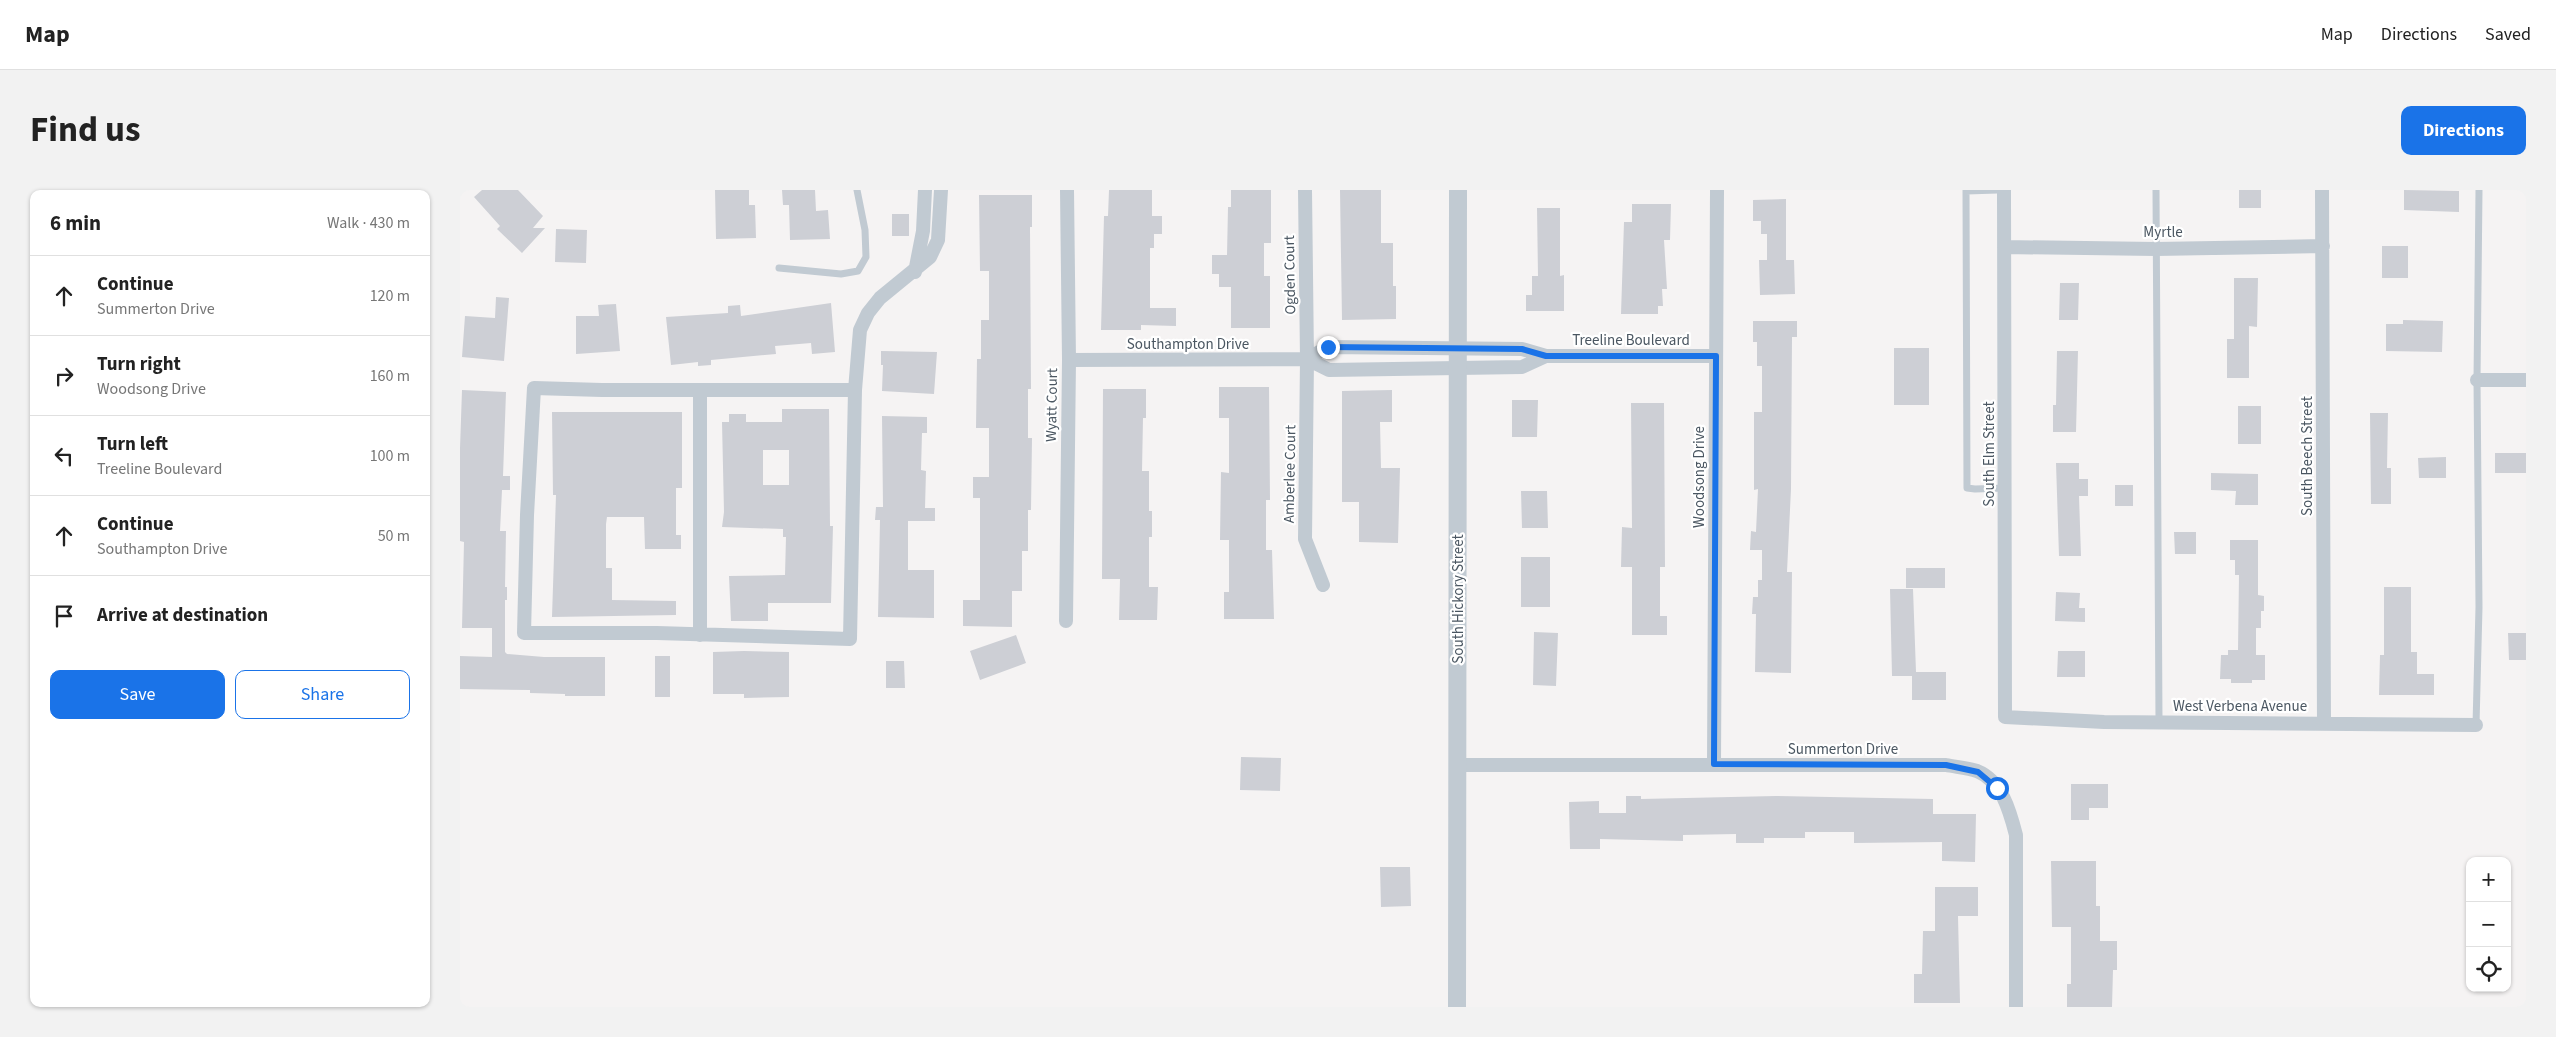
<!DOCTYPE html>
<html lang="en">
<head>
<meta charset="utf-8">
<style>
	body { margin:0; font-family:"Source Sans 3",sans-serif; background:#f2f2f2; color:#222 }
	.controls { position:absolute; right:15px; bottom:15px; display:grid; overflow:hidden; border-radius:10px; box-shadow:0 1px 4px #0004 }
	.controls button { width:45px; height:45px; display:grid; place-items:center; padding:0; border:0; border-bottom:1px solid #e0e0e0; background:#fff; color:#222; font:25px sans-serif }
	.stop { position:absolute; width:15px; height:15px; margin:-11px; border:4px solid #1a73e8; border-radius:50%; background:#fff }
	.stop.end { background:#1a73e8; border-color:#fff; box-shadow:0 1px 5px #0008 }
	.list { margin:0; padding:0; list-style:none }
	h2 { display:flex; justify-content:space-between; align-items:center; height:65px; margin:0; padding:0 20px; font-size:21px }
	h2 small { font-size:16px; font-weight:400; color:#767676 }
	.list li { display:grid; grid-template-columns:32px 1fr auto; gap:15px; align-items:center; box-sizing:border-box; height:80px; padding:0 20px; border-top:1px solid #e0e0e0 }
	.list b { display:block; font-size:19px; white-space:nowrap }
	.list p { margin:0; font-size:16px; white-space:nowrap; color:#767676 }
	.list em { font-size:16px; font-style:normal; color:#767676 }
	.actions { display:flex; gap:10px; padding:15px 20px }
	.actions a { flex:1; padding:11px 0; border:1px solid #1a73e8; border-radius:10px; text-align:center; font-size:18px; color:#1a73e8 }
	.actions .main { background:#1a73e8; color:#fff }
	.icon { flex:none; width:28px; height:28px; fill:none; stroke:currentColor; stroke-width:2; stroke-linecap:round; stroke-linejoin:round }
	.map { position:relative; flex:none; width:2066px; height:817px; overflow:hidden; border-radius:10px }
	header { display:flex; align-items:center; gap:30px; box-sizing:border-box; height:70px; padding:0 25px; background:#fff; border-bottom:1px solid #e0e0e0 }
	header strong { font-size:24px }
	nav { display:flex; gap:28px; margin-inline-start:auto; font-size:18px }
	.intro { display:flex; align-items:center; justify-content:space-between; box-sizing:border-box; height:120px; padding:0 30px }
	h1 { margin:0; font-size:35px }
	.button { padding:12px 22px; border-radius:10px; background:#1a73e8; color:#fff; font-size:18px; font-weight:700 }
	main { display:flex; gap:30px; padding:0 30px }
	aside { flex:1; background:#fff; border-radius:10px; box-shadow:0 1px 4px #0004 }
	.map>svg:first-child { display:block }
</style>
</head>
<body>
<header>
<strong>Map</strong>
<nav><a>Map</a><a>Directions</a><a>Saved</a></nav>
</header>
<div class="intro"><h1>Find us</h1><a class="button">Directions</a></div>
<main>
<aside>
<h2>6 min<small>Walk · 430 m</small></h2>
<ul class="list">
<li><svg class="icon" aria-label="ahead" viewBox="0 0 24 24"><path d="M12 20V5M6 11l6-6 6 6"/></svg><div><b>Continue</b><p>Summerton Drive</p></div><em>120 m</em></li>
<li><svg class="icon" aria-label="right" viewBox="0 0 24 24"><path d="M7 20v-9h11M14 6l5 5-5 5"/></svg><div><b>Turn right</b><p>Woodsong Drive</p></div><em>160 m</em></li>
<li><svg class="icon" aria-label="left" viewBox="0 0 24 24"><path d="M17 20v-9H6M10 6l-5 5 5 5"/></svg><div><b>Turn left</b><p>Treeline Boulevard</p></div><em>100 m</em></li>
<li><svg class="icon" aria-label="ahead" viewBox="0 0 24 24"><path d="M12 20V5M6 11l6-6 6 6"/></svg><div><b>Continue</b><p>Southampton Drive</p></div><em>50 m</em></li>
<li><svg class="icon" aria-label="arrive" viewBox="0 0 24 24"><path d="M6 21V4h12l-3 4 3 4H6"/></svg><div><b>Arrive at destination</b></div></li>
</ul>
<div class="actions"><a class="main">Save</a><a>Share</a></div>
</aside>
<div class="map">
<svg width="2066" height="817" viewBox="0 0 2066 817">
	<rect width="100%" height="100%" fill="#f5f3f3"/>
	<path fill="#cdcfd5" fill-rule="evenodd" d="M22,0H58L83,26L73,38H85L62,63L37,39L40,36L14,7Z
		M255,0H289V15H295L296,48L256,49Z
		M322,0H355L356,21L368,20L370,49L330,50L329,15H323Z
		M649,0H692V26H702V44H694V58H690V118H716V136L681,135V140H641L644,26H648Z
		M771,0H811V53H804V86H810V138H771V97H759V84H752V65H767L768,17H771Z
		M880,0H921V53H933V96H936V129L882,130Z
		M1779,0H1801V18H1779Z
		M1944,0L1999,1V22L1944,20Z
		M519,5H572V37H570L571,199H568V248H572L571,320H568V361H562V401H552V437L503,436V410H520V308H513V287H529V238H516L517,169H521V130H529V81H520Z
		M1326,9V70H1334L1335,104L1300,105L1299,70H1307V44H1301V31H1293V10Z
		M1172,14H1211L1210,50H1204L1207,99H1202L1203,116H1198V124H1161L1164,32H1172Z
		M1077,18H1100V86L1104,85V121H1066V105H1072V86H1078Z
		M432,24H449V46H432Z
		M96,39L127,40L126,73L95,72Z
		M1922,56H1948V88H1922Z
		M1774,88H1798L1797,137L1789,136V188H1767V149H1774Z
		M1600,93H1619L1618,130H1599Z
		M36,107L49,108L44,171L2,167L5,126L35,128Z
		M371,113L375,162L352,164L351,153L315,156L316,164L251,170V175L238,176V172L211,175L206,127L268,123V116L280,115L281,126Z
		M156,114L160,161L116,164V126H139L138,115Z
		M1943,130L1983,131L1982,162L1926,161V134H1943Z
		M1293,131H1337V147H1332L1331,299L1327,382H1332L1331,483L1295,482L1296,424H1292L1293,407H1298V390H1302V360H1290L1291,341L1296,342L1298,299L1294,300V222H1302V176H1297V152H1293Z
		M1434,158H1469V215H1434Z
		M421,161L477,162L474,204L422,201L423,175H421Z
		M1597,161H1618L1616,242H1593V215H1596Z
		M759,197H809L810,310H806V360H812L814,429H764V402H769V350H760L761,282L769,283V228H759Z
		M643,199H686V228H683L682,281H689V321H692V347H689V397H698L697,430H659L660,389H642Z
		M2,200L46,202L43,286H50V300H42L40,341H46L45,397H47V410H45V462L47,464L84,467H145V506H105V504L70,503V500L0,499V466L32,467V438H2L4,352L0,351V258Z
		M932,200V232H920L921,278H940L938,353L899,352V312H882V201Z
		M1052,210H1078L1077,247H1052Z
		M1171,213H1204L1205,377H1200V426H1207V445H1172V377H1161L1162,337L1172,338Z
		M1778,216H1801V254H1778Z
		M322,219H369L370,336H373L371,413H308V431H271L269,386L325,385L326,347H323V339L262,337L264,322L262,232H269V224H286V232H322ZM303,260H329V295H303Z
		M92,222H222V298H216V345H221V359H185L184,327H147L146,334V378H152V410L216,411V425L92,427L96,305H93Z
		M1910,223H1928L1927,278H1931V314H1911Z
		M422,226L467,227V243H462L461,280L466,281L465,318H475V331H448V380H474V428L418,427L420,330H415L416,317H423Z
		M2035,263H2066V283H2035Z
		M1986,267V288H1959L1958,268Z
		M1596,273H1619V289H1628V306H1619L1621,366H1599Z
		M1751,283L1798,284V315H1775L1776,301L1751,300Z
		M1655,295H1673V316H1655Z
		M1061,301H1087L1088,338H1062Z
		M1714,342H1736V364H1715Z
		M1770,350H1798V405L1804,406V421H1801V438H1796V465H1805V490H1792V493H1771V489H1760L1761,465H1768V460H1778L1779,385H1775V370H1770Z
		M1061,367H1090V417H1061Z
		M1446,378H1485V398H1446Z
		M1924,397H1951V462H1957V484H1974V505H1919L1920,465H1924Z
		M1430,399H1453L1456,482H1486V510H1452V486H1432Z
		M1596,402L1620,403L1619,418H1625V432L1595,431Z
		M1074,442L1098,443L1096,496L1073,495Z
		M2048,443H2066V470H2049Z
		M556,445L566,473L520,490L510,461Z
		M284,461L329,462V507L284,508V504H253V462Z
		M1598,461H1625V487H1597Z
		M195,466H210V507H195Z
		M426,471H444L445,498H426Z
		M781,567L821,568L820,601L780,600Z
		M1611,594H1648V618H1629V630H1611Z
		M1166,606H1181V609L1316,606L1473,609V624H1516L1515,672L1482,671V652L1394,653V642H1345V648H1304V653H1276V644L1223,645V651L1140,649V659H1110L1109,612L1139,611V623H1166Z
		M1591,671H1636V716H1640V751H1657V780H1653L1652,817H1607V794H1611V737H1592Z
		M920,677H950L951,716L921,717Z
		M1475,697H1518V726H1498L1500,813H1454V784H1462L1463,741H1475Z"/>
	<g fill="none" stroke-linecap="round" stroke-linejoin="round">
		<path stroke="#c1cad2" stroke-width="7" d="M1538,0L1506,1L1507,298L1515,299L1545,298
			M1696,0L1699,532
			M319,78L381,84L398,81L406,67L405,40L397,0
			M2016,535L2019,417L2017,190L2019,0"/>
		<path stroke="#c1cad2" stroke-width="14" d="M845,0L847,169L845,349L863,395
			M1544,0L1545,527L1644,532L2016,535
			M1862,0L1864,533
			M1544,57L1696,59L1863,56
			M455,82L463,41L465,0
			M868,157L1062,159L1086,166L1062,177L998,178L869,180L847,169Z
			M1086,166H1256
			M609,170L847,169
			M2017,190H2066
			M240,200V445
			M395,200H142L74,198L67,325L64,443H197L390,449L395,200L400,140L408,123L420,108L470,67L478,50L481,0
			M606,431L609,170L607,0
			M1254,574L1257,0
			M998,575H1486C1496,577 1508,578 1517,581C1542,591 1550,622 1556,645V817"/>
		<path stroke="#c1cad2" stroke-width="18" d="M997,817L998,0"/>
	</g>
	<g fill="none" stroke-linecap="round" stroke-linejoin="round">
		<path stroke="#1a73e8" stroke-width="6" d="M868,157L1062,159L1086,166H1256L1254,574L1486,575L1518,582L1537,598"/>
	</g>
	<g text-anchor="middle" dominant-baseline="central" stroke-width="4.5" stroke-linejoin="round" paint-order="stroke">
		<g font-size="15" fill="#4a5661" stroke="#fff">
			<text x="1703" y="42">Myrtle</text>
			<text transform="translate(830 85) rotate(-91)">Ogden Court</text>
			<text x="1171" y="150">Treeline Boulevard</text>
			<text x="728" y="154">Southampton Drive</text>
			<text transform="translate(592 215) rotate(-89)">Wyatt Court</text>
			<text transform="translate(1529 264) rotate(-90)">South Elm Street</text>
			<text transform="translate(1847 266) rotate(-90)">South Beech Street</text>
			<text transform="translate(830 284) rotate(-89)">Amberlee Court</text>
			<text transform="translate(1239 287) rotate(-90)">Woodsong Drive</text>
			<text transform="translate(998 409) rotate(-90)">South Hickory Street</text>
			<text x="1780" y="516">West Verbena Avenue</text>
			<text x="1383" y="559">Summerton Drive</text>
		</g>
	</g>
</svg>
<div class="controls">
<button>+</button>
<button>−</button>
<button><svg class="icon" aria-label="locate" viewBox="0 0 24 24"><circle cx="12" cy="12" r="6"/><path d="M12 2v4M12 18v4M2 12h4M18 12h4"/></svg></button>
</div>
<div class="stop" style="left:1537px;top:598px"></div>
<div class="stop end" style="left:868px;top:157px"></div>
</div>
</main>
</body>
</html>
